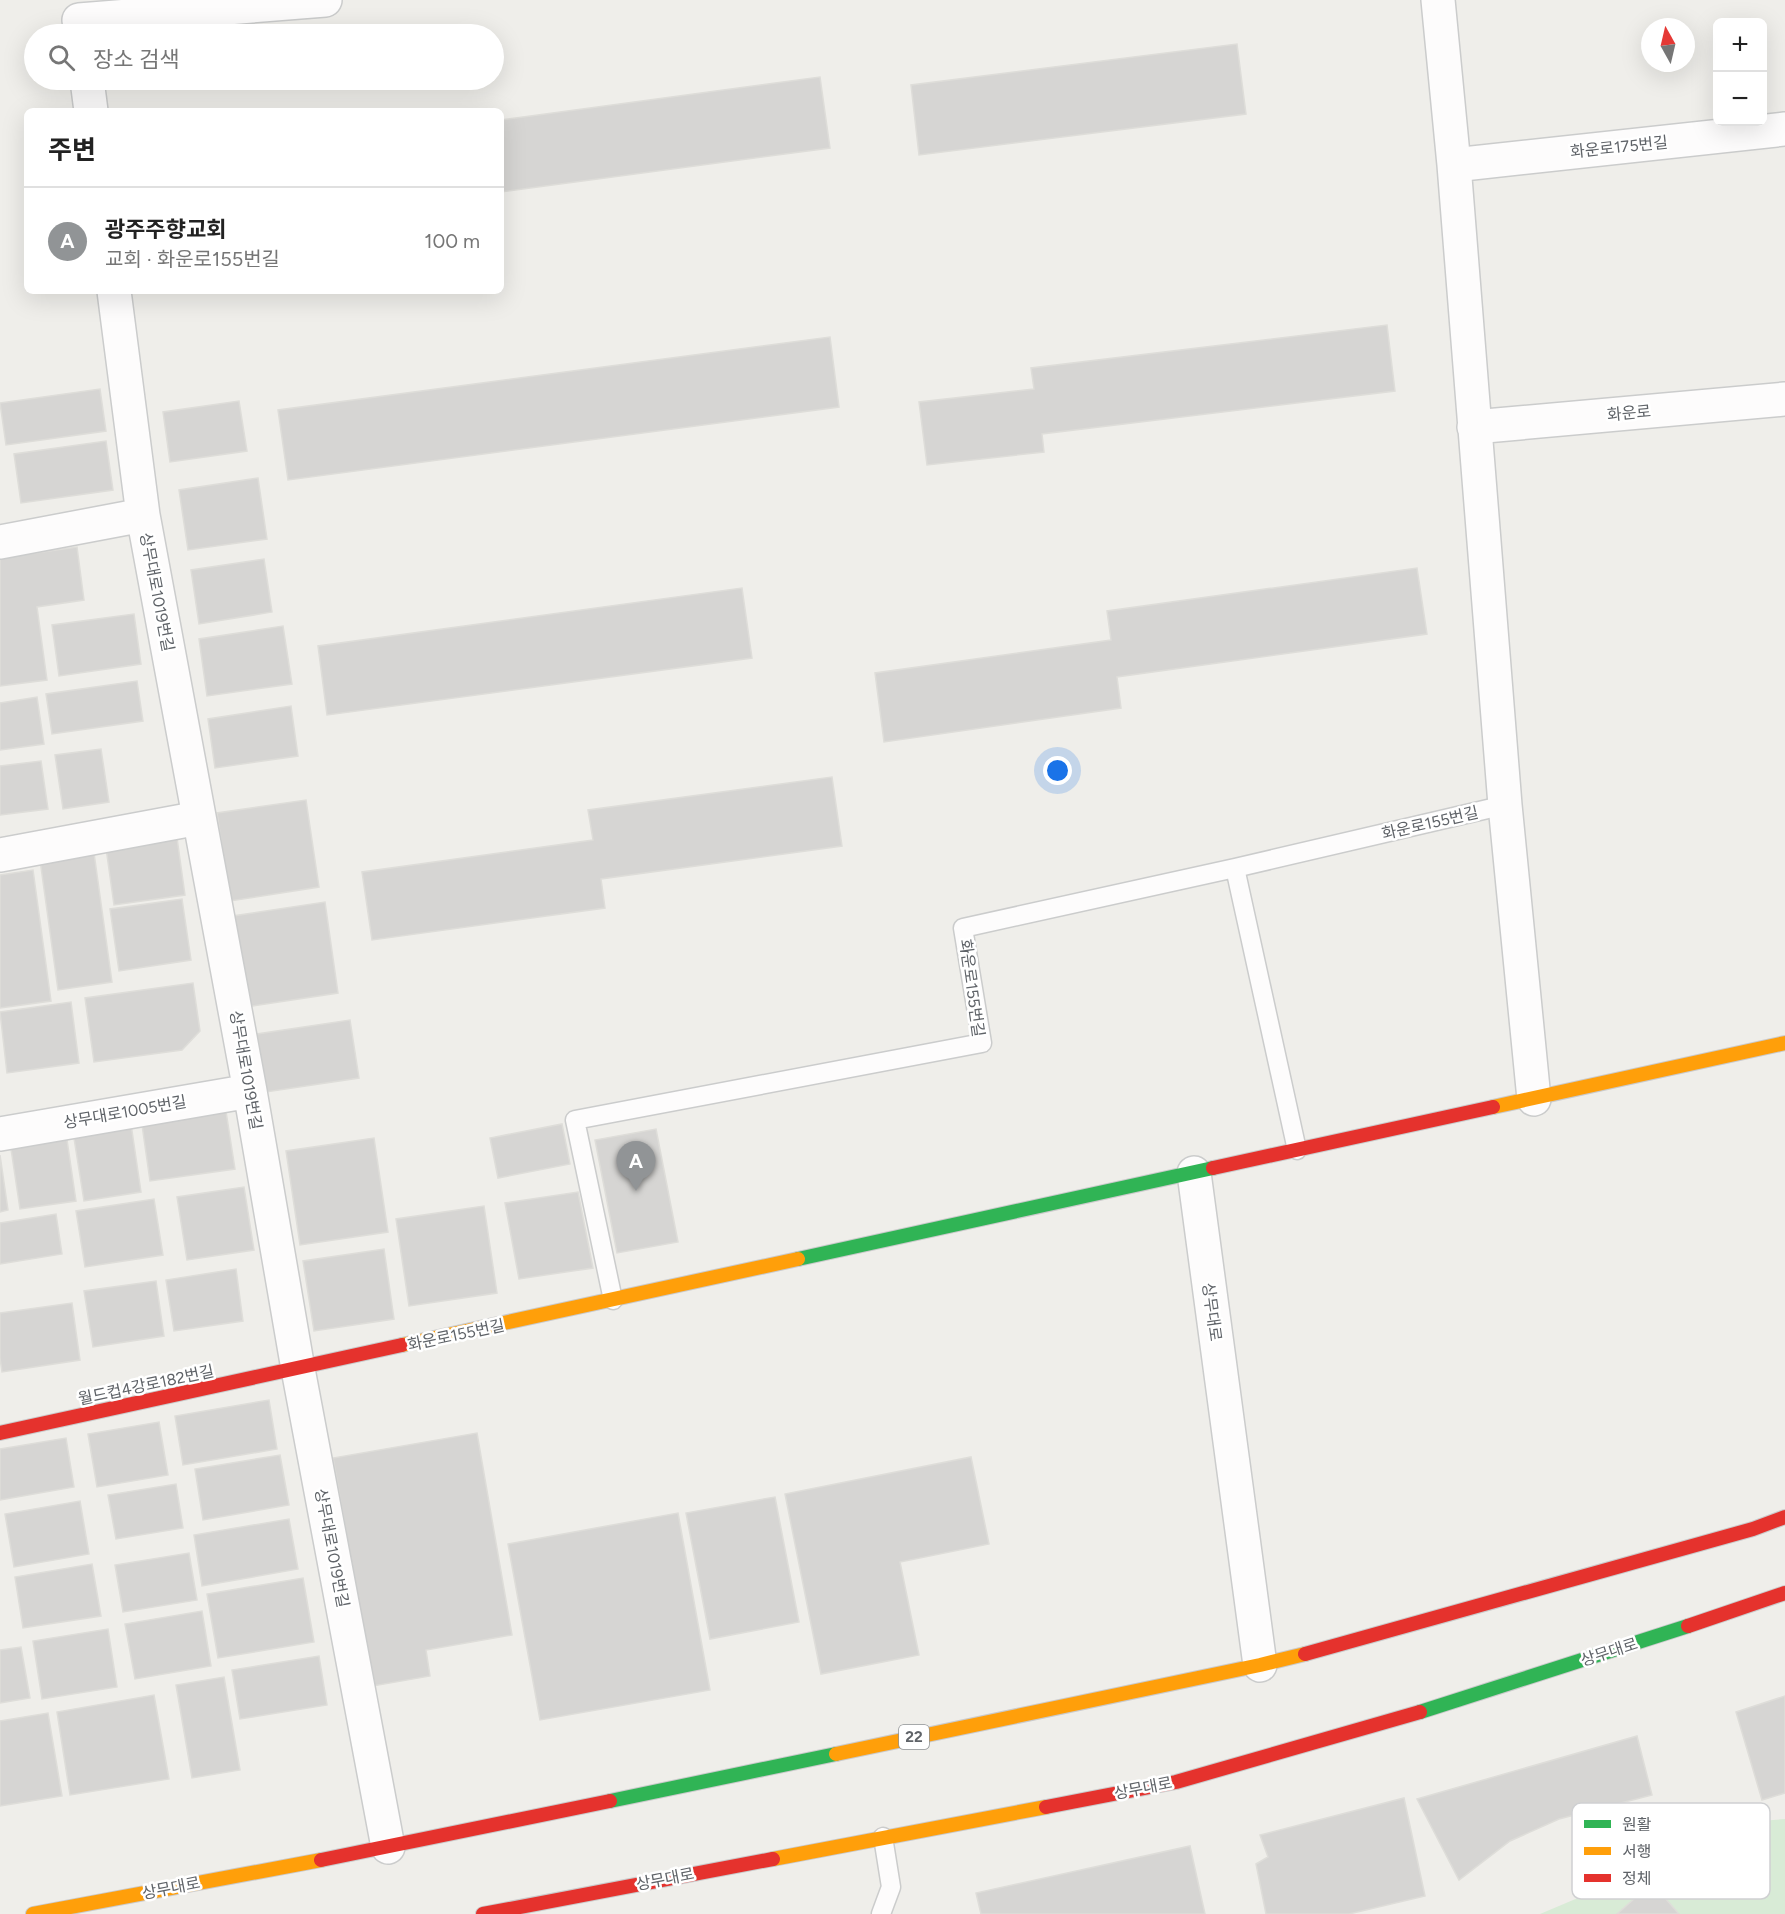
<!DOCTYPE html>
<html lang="ko">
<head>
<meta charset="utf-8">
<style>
	body { margin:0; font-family:Figtree,"Noto Sans KR",sans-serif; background:#f2f2f2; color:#222 }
	.controls { position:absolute; right:18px; top:18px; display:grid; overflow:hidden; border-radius:9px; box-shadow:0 6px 24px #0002 }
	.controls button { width:54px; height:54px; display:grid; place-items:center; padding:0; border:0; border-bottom:2px solid #e0e0e0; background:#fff; color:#222; font:30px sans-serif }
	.compass { position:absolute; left:1641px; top:18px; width:54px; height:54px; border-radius:50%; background:#fff; box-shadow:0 6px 24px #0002; rotate:352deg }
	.you { position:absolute; left:1058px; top:771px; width:21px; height:21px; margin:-15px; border:4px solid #fff; border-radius:50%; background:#1a73e8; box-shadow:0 0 0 9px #1a73e833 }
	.badge { display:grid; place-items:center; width:39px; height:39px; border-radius:50%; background:#919496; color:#fff; font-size:20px; font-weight:700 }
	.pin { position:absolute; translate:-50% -50px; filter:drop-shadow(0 2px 3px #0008) }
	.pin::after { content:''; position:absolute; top:32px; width:21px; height:18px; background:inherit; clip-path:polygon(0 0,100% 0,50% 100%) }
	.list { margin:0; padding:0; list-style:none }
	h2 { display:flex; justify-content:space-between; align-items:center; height:78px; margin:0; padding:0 24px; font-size:26px }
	h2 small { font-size:20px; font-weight:400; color:#767676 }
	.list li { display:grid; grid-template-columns:39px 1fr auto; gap:18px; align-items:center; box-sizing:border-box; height:108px; padding:0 24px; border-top:2px solid #e0e0e0 }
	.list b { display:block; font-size:22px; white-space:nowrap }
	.list p { margin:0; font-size:20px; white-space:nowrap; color:#767676 }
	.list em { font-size:20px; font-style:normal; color:#767676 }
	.icon { flex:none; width:33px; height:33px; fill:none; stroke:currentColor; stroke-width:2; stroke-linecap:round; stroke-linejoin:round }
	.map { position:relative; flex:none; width:1785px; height:1914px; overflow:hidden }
	.search { position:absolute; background:#fff; box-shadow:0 6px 24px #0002; left:24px; top:24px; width:480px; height:66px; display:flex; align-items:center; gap:15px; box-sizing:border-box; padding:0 21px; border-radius:33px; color:#767676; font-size:22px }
	.panel { position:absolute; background:#fff; box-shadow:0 6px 24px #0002; left:24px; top:108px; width:480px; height:186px; border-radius:9px }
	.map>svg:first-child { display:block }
</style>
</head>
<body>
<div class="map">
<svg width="1785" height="1914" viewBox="0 0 1785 1914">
	<rect width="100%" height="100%" fill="#efeeea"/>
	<path fill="#d8ebd6" d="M1785,1819V1914H1540L1760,1821Z"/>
	<path fill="#d6d5d3" stroke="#deddd9" stroke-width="1.5" d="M1237,44L1246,114L919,155L911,85Z
		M820,77L830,148L501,192V120Z
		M1387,325L1395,391L1042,434L1044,452L927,465L919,402L1034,389L1031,368Z
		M830,337L839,407L288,480L278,410Z
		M100,389L106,431L6,445L0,403Z
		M239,401L247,451L170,462L163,412Z
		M106,441L113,490L21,503L14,454Z
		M258,478L267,539L188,550L179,490Z
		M77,547L84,600L37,607L47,680L0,686V558Z
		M264,559L272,612L199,624L191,570Z
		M1417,568L1427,634L1117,677L1121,708L884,742L875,673L1111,640L1107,611Z
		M742,588L752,658L327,715L318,646Z
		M134,614L141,664L59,676L52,625Z
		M283,626L292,684L207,696L199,639Z
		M137,681L143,721L52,734L46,694Z
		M37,697L44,744L0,750V703Z
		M291,706L298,756L215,768L208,719Z
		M101,749L109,802L63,809L55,755Z
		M41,761L48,809L0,815V766Z
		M832,777L842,846L601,879L605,908L372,940L362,872L593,840L588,810Z
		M306,800L319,887L230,901L217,813Z
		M177,838L185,895L114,905L106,848Z
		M94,853L112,982L58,990L40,860Z
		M33,870L51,1001L0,1008V875Z
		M182,899L191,960L119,971L110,909Z
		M325,902L338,993L246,1007L233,916Z
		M193,983L200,1031L182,1050L94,1062L85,998Z
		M71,1002L79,1063L7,1073L0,1012Z
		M350,1020L359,1078L266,1092L257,1034Z
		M225,1105L235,1169L150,1181L141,1118Z
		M131,1124L141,1192L84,1201L73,1132Z
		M562,1124L570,1164L498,1178L490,1138Z
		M656,1129L678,1242L617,1253L595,1140Z
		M66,1133L76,1201L20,1209L10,1142Z
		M374,1138L388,1232L300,1245L286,1151Z
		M0,1155L8,1210L0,1212Z
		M244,1187L254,1250L187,1260L177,1197Z
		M578,1192L593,1268L519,1279L505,1203Z
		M154,1199L163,1255L85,1267L76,1211Z
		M484,1206L497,1293L409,1306L396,1219Z
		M56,1214L62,1254L0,1264V1223Z
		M384,1249L394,1319L314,1331L303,1261Z
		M236,1269L243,1321L174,1331L166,1280Z
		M156,1281L164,1336L93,1347L84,1291Z
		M72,1303L80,1360L2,1372L0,1358V1313Z
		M269,1400L277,1449L183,1465L175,1416Z
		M159,1422L168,1475L97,1487L88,1434Z
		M477,1433L512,1635L426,1650L430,1676L373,1686L333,1458Z
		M66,1438L74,1487L0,1500V1449Z
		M280,1455L289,1505L203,1520L195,1469Z
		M971,1457L989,1544L900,1562L919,1655L821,1674L785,1494Z
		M176,1484L183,1528L116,1539L108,1495Z
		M775,1497L799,1622L710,1639L686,1513Z
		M80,1501L89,1554L14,1567L5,1514Z
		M678,1513L710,1690L540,1720L508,1544Z
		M289,1519L298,1569L202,1586L194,1535Z
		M189,1553L197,1600L123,1612L115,1565Z
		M92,1564L101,1616L23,1628L15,1577Z
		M303,1578L314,1642L218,1658L207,1594Z
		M202,1611L211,1666L135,1679L125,1624Z
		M108,1629L117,1687L42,1699L33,1641Z
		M21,1647L30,1698L0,1703V1650Z
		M319,1656L327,1705L240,1719L232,1670Z
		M224,1677L240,1770L192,1778L176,1685Z
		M154,1695L169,1779L70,1795L57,1712Z
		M1785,1696V1793L1762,1800L1736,1712Z
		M48,1713L62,1796L0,1806V1721Z
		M1637,1736L1652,1795L1559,1819L1510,1841L1459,1880L1417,1799Z
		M1404,1798L1425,1896L1349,1914H1266L1256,1864L1268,1857L1260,1835Z
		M1190,1846L1205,1914H981L976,1893Z
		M1652,1883L1679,1914H1617Z"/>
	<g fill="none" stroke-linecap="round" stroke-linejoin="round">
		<defs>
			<path id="lane" d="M1235,868L1297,1150
				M613,1300L575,1120L982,1043L963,928L1235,868L1505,805
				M881,1914L891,1887L883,1837"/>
			<path id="street" d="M1438,0L1454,165L1505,805L1534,1099
				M81,34L79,20L325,0
				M87,80L91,111
				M1454,165L1785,129
				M114,291L143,515L250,1091L298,1369L388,1847
				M1474,427L1785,399
				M0,542L143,515
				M0,855L199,818
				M0,1134L250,1091
				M1194,1173L1260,1665"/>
			<path id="fast" d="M798,1259L1213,1168
				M1420,1712L1688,1626
				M610,1801L836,1754"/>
			<path id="slow" d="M1493,1107L1785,1043
				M402,1345L798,1259
				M836,1754L1260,1665L1305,1654
				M773,1859L1046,1807
				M33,1914L321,1860"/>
			<path id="jam" d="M1213,1168L1493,1107
				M0,1433L402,1345
				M1688,1626L1785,1593
				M1305,1654L1753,1529L1785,1517
				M1046,1807L1176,1782L1420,1712
				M321,1860L610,1801
				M483,1914L773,1859"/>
		</defs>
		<use href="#lane" stroke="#cbcccc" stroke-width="21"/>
		<use href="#street" stroke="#cbcccc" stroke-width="36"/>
		<use href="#fast" stroke="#cacacb" stroke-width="16"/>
		<use href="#slow" stroke="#cacacb" stroke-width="16"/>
		<use href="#jam" stroke="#cacacb" stroke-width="16"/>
		<use href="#lane" stroke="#fdfcfc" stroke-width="18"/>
		<use href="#street" stroke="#fdfcfc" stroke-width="33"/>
		<use href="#fast" stroke="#30b455" stroke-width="14"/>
		<use href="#slow" stroke="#ff9f0a" stroke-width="14"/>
		<use href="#jam" stroke="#e5322d" stroke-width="14"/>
	</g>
	<g text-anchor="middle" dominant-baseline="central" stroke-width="5" stroke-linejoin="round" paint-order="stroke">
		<rect fill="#fff" stroke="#8f9295" stroke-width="1.5" x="899" y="1725" width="30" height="24" rx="4.5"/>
		<g font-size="15" font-weight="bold" fill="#5f6368">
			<text x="914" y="1737">22</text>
		</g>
		<g font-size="16" fill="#5f6368" stroke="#fff">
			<text transform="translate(1619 147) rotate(-6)">화운로175번길</text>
			<text transform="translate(1629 413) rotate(-5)">화운로</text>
			<text transform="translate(157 592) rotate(79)">상무대로1019번길</text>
			<text transform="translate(1430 823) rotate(-13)">화운로155번길</text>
			<text transform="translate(972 988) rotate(82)">화운로155번길</text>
			<text transform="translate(246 1070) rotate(80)">상무대로1019번길</text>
			<text transform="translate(125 1112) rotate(-10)">상무대로1005번길</text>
			<text transform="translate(1212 1312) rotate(82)">상무대로</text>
			<text transform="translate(456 1335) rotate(-12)">화운로155번길</text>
			<text transform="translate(146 1385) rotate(-12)">월드컵4강로182번길</text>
			<text transform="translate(332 1548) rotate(79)">상무대로1019번길</text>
			<text transform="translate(1609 1652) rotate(-18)">상무대로</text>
			<text transform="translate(1143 1788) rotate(-11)">상무대로</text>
			<text transform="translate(665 1879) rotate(-11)">상무대로</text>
			<text transform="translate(171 1888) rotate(-11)">상무대로</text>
		</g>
	</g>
	<rect x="1572" y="1803" width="198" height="96" rx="9" fill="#fff" stroke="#cfd0d2" stroke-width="1.5"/>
	<rect x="1584" y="1820" width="27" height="8" fill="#30b455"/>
	<rect x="1584" y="1847" width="27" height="8" fill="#ff9f0a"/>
	<rect x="1584" y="1874" width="27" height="8" fill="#e5322d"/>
	<g font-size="16" fill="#5f6368">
		<text x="1622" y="1830">원활</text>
		<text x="1622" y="1857">서행</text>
		<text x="1622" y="1884">정체</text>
	</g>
</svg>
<div class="controls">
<button>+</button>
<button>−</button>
</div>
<svg class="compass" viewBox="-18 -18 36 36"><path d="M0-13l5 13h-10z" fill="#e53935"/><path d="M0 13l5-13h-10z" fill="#767676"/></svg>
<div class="you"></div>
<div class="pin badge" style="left:636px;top:1191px">A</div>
<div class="search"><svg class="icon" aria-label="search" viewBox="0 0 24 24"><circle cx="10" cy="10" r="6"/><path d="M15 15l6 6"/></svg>장소 검색</div>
<section class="panel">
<h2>주변<small></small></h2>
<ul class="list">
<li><span class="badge">A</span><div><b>광주주향교회</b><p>교회 · 화운로155번길</p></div><em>100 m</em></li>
</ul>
</section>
</div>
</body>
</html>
